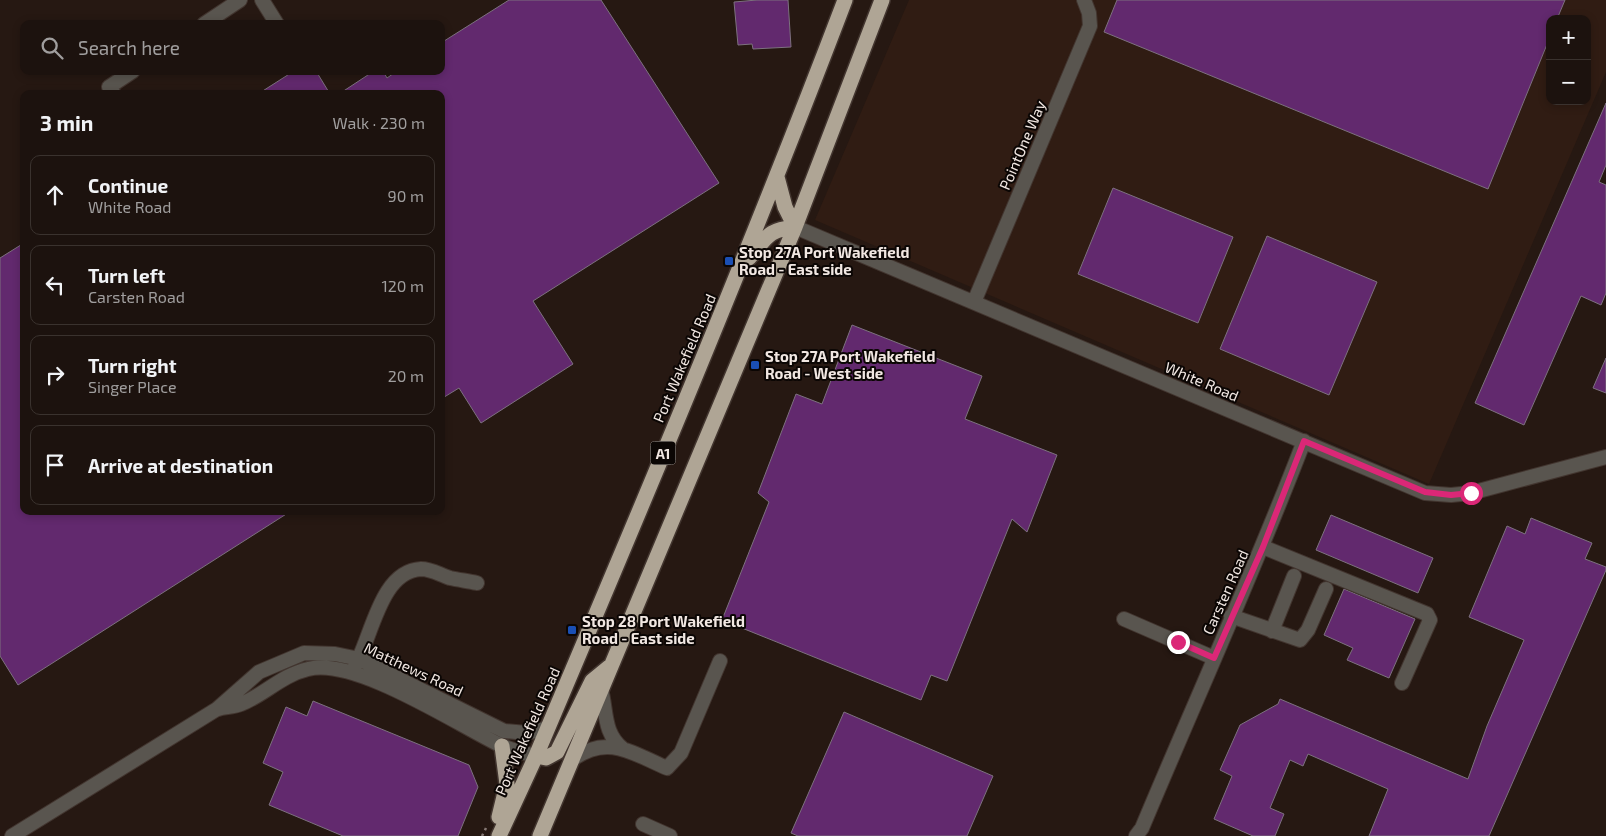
<!DOCTYPE html>
<html lang="en">
<head>
<meta charset="utf-8">
<style>
	body { margin:0; font-family:"Exo 2",sans-serif; background:#29201c; color:#f1f3f6 }
	.controls { position:absolute; right:15px; top:15px; display:grid; overflow:hidden; border-radius:10px; box-shadow:0 2px 8px #0003 }
	.controls button { width:45px; height:45px; display:grid; place-items:center; padding:0; border:0; border-bottom:1px solid #3a322e; background:#1c120e; color:#f1f3f6; font:25px sans-serif }
	.stop { position:absolute; width:15px; height:15px; margin:-11px; border:4px solid #db2777; border-radius:50%; background:#fff }
	.stop.end { background:#db2777; border-color:#fff; box-shadow:0 1px 5px #0008 }
	.list { margin:0; padding:0; list-style:none }
	h2 { display:flex; justify-content:space-between; align-items:center; height:65px; margin:0; padding:0 20px; font-size:21px }
	h2 small { font-size:16px; font-weight:400; color:#a09e9e }
	.list li { display:grid; grid-template-columns:32px 1fr auto; gap:15px; align-items:center; box-sizing:border-box; height:80px; margin:0 10px 10px; padding:0 10px; border:1px solid #3a322e; border-radius:10px }
	.list b { display:block; font-size:19px; white-space:nowrap }
	.list p { margin:0; font-size:16px; white-space:nowrap; color:#a09e9e }
	.list em { font-size:16px; font-style:normal; color:#a09e9e }
	.icon { flex:none; width:28px; height:28px; fill:none; stroke:currentColor; stroke-width:2; stroke-linecap:round; stroke-linejoin:round }
	.map { position:relative; flex:none; width:1606px; height:836px; overflow:hidden }
	.search { position:absolute; background:#1c120e; box-shadow:0 2px 8px #0003; left:20px; top:20px; width:425px; height:55px; display:flex; align-items:center; gap:12px; box-sizing:border-box; padding:0 18px; border-radius:10px; color:#a09e9e; font-size:19px }
	.panel { position:absolute; background:#1c120e; box-shadow:0 2px 8px #0003; left:20px; top:90px; width:425px; height:425px; border-radius:10px }
	.map>svg:first-child { display:block }
</style>
</head>
<body>
<div class="map">
<svg width="1606" height="836" viewBox="0 0 1606 836">
	<rect width="100%" height="100%" fill="#261812"/>
	<path fill="#301c13" fill-rule="evenodd" d="M909,0H1606V72L1429,484L815,220ZM1550,19H1587V101H1550Z"/>
	<path fill="#62296e" stroke="#7d717f" d="M509,0H601L719,183L533,301L573,364L481,423L459,388L441,399V94H339L374,71H383L387,78L397,71H441V43Z
		M757,0H788L791,47L753,49L752,44L738,45L734,2Z
		M1117,0H1565L1557,19H1550V37L1488,189L1104,32Z
		M294,71H316L330,94H258Z
		M1606,103V165L1599,182L1606,185V293L1601,305L1581,296L1524,425L1475,403Z
		M1113,188L1233,237L1198,323L1078,274Z
		M1267,236L1377,282L1329,395L1220,349Z
		M24,243V511H291L18,685L0,656V258Z
		M852,325L982,376L965,419L1057,455L1027,532L1012,519L947,681L931,675L921,700L722,620L769,502L758,493L796,394L822,404Z
		M1606,358V393L1593,388Z
		M1331,515L1433,558L1418,593L1316,550Z
		M1531,518L1592,543L1585,559L1606,567V570L1489,836H1369L1388,789L1308,754L1303,766L1290,760L1270,808L1284,814L1275,836H1253L1214,819L1232,776L1220,770L1240,725L1278,704L1280,699L1468,779L1487,726L1524,640L1469,617L1507,526L1525,534Z
		M1344,589L1415,619L1389,678L1347,660L1353,648L1324,635Z
		M313,701L469,765L478,787L458,836H343L269,805L283,772L263,763L286,707L307,716Z
		M844,712L993,776L967,836H798L791,833Z"/>
	<g fill="none" stroke-linecap="round" stroke-linejoin="round">
		<defs>
			<path id="minor" d="M262,0L277,24
				M204,24L240,0
				M114,94L109,87L133,71
				M795,227L1425,493L1451,495L1471,493L1606,457
				M974,302L1090,26L1089,13L1084,0
				M1263,547L1427,614L1430,620L1402,683
				M1231,616L1300,640L1308,630L1326,589
				M1124,619L1214,658
				M1272,631L1294,576
				M355,666C372,637 380,571 421,569C432,569 440,575 450,578C459,580 468,581 477,583
				M601,689C607,712 603,733 623,749
				M218,709C225,707 234,707 241,704C264,695 282,675 308,669C355,657 455,723 500,745C511,750 524,753 536,756
				M573,759C608,734 632,753 667,768L681,753L720,661
				M643,824L670,836
				M12,836L217,709L259,672L304,653L335,654L359,659L504,731L527,733L548,728
				M1136,836L1142,828C1196,699 1254,572 1304,441"/>
			<path id="highway" d="M777,177L785,207L795,227
				M749,258C767,238 766,230 795,227
				M536,756L546,758L557,752L592,681L609,667
				M499,817L507,784L502,746
				M499,836L536,756C642,506 748,255 845,0
				M540,836L795,227L882,0"/>
		</defs>
		<use href="#minor" stroke="#42352f" stroke-width="16"/>
		<use href="#highway" stroke="#42352f" stroke-width="18"/>
		<path stroke="#857873" stroke-width="2.5" stroke-dasharray="2.5 4" stroke-linecap="butt" d="M482,836L486,828"/>
		<use href="#minor" stroke="#59554f" stroke-width="14"/>
		<use href="#highway" stroke="#afa595" stroke-width="15"/>
	</g>
	<g fill="none" stroke-linecap="round" stroke-linejoin="round">
		<path stroke="#db2777" stroke-width="6" d="M1178,642L1214,658L1263,547L1304,441L1425,492L1451,495L1471,493"/>
	</g>
	<g fill="#1a4fb4" stroke="#0b0604" stroke-width="2">
		<rect x="724" y="256" width="10" height="10" rx="2.5"/>
		<rect x="750" y="360" width="10" height="10" rx="2.5"/>
		<rect x="567" y="625" width="10" height="10" rx="2.5"/>
	</g>
	<g text-anchor="middle" dominant-baseline="central" stroke-width="4" stroke-linejoin="round" paint-order="stroke">
		<rect fill="#0b0604" stroke="#aca49f" stroke-width="1" x="650.5" y="441.5" width="25" height="23" rx="4"/>
		<g font-size="14" font-weight="bold" fill="#f1e7e2">
			<text x="663" y="453">A1</text>
		</g>
		<g font-size="15" fill="#f1e7e2" stroke="#0b0604">
			<text transform="translate(1022 145) rotate(-67)">PointOne Way</text>
			<text transform="translate(684 358) rotate(-67)">Port Wakefield Road</text>
			<text transform="translate(1202 381) rotate(23)">White Road</text>
			<text transform="translate(1225 592) rotate(-66)">Carsten Road</text>
			<text transform="translate(414 669) rotate(25)">Matthews Road</text>
			<text transform="translate(527 731) rotate(-66)">Port Wakefield Road</text>
		</g>
		<g font-size="15" font-weight="bold" fill="#f1e7e2" stroke="#0b0604" text-anchor="start">
			<text x="739" y="252">Stop 27A Port Wakefield<tspan x="739" dy="17">Road - East side</tspan></text>
			<text x="765" y="356">Stop 27A Port Wakefield<tspan x="765" dy="17">Road - West side</tspan></text>
			<text x="582" y="621">Stop 28 Port Wakefield<tspan x="582" dy="17">Road - East side</tspan></text>
		</g>
	</g>
</svg>
<div class="controls">
<button>+</button>
<button>−</button>
</div>
<div class="stop" style="left:1471px;top:493px"></div>
<div class="stop end" style="left:1178px;top:642px"></div>
<div class="search"><svg class="icon" aria-label="search" viewBox="0 0 24 24"><circle cx="10" cy="10" r="6"/><path d="M15 15l6 6"/></svg>Search here</div>
<section class="panel">
<h2>3 min<small>Walk · 230 m</small></h2>
<ul class="list">
<li><svg class="icon" aria-label="ahead" viewBox="0 0 24 24"><path d="M12 20V5M6 11l6-6 6 6"/></svg><div><b>Continue</b><p>White Road</p></div><em>90 m</em></li>
<li><svg class="icon" aria-label="left" viewBox="0 0 24 24"><path d="M17 20v-9H6M10 6l-5 5 5 5"/></svg><div><b>Turn left</b><p>Carsten Road</p></div><em>120 m</em></li>
<li><svg class="icon" aria-label="right" viewBox="0 0 24 24"><path d="M7 20v-9h11M14 6l5 5-5 5"/></svg><div><b>Turn right</b><p>Singer Place</p></div><em>20 m</em></li>
<li><svg class="icon" aria-label="arrive" viewBox="0 0 24 24"><path d="M6 21V4h12l-3 4 3 4H6"/></svg><div><b>Arrive at destination</b></div></li>
</ul>
</section>
</div>
</body>
</html>
